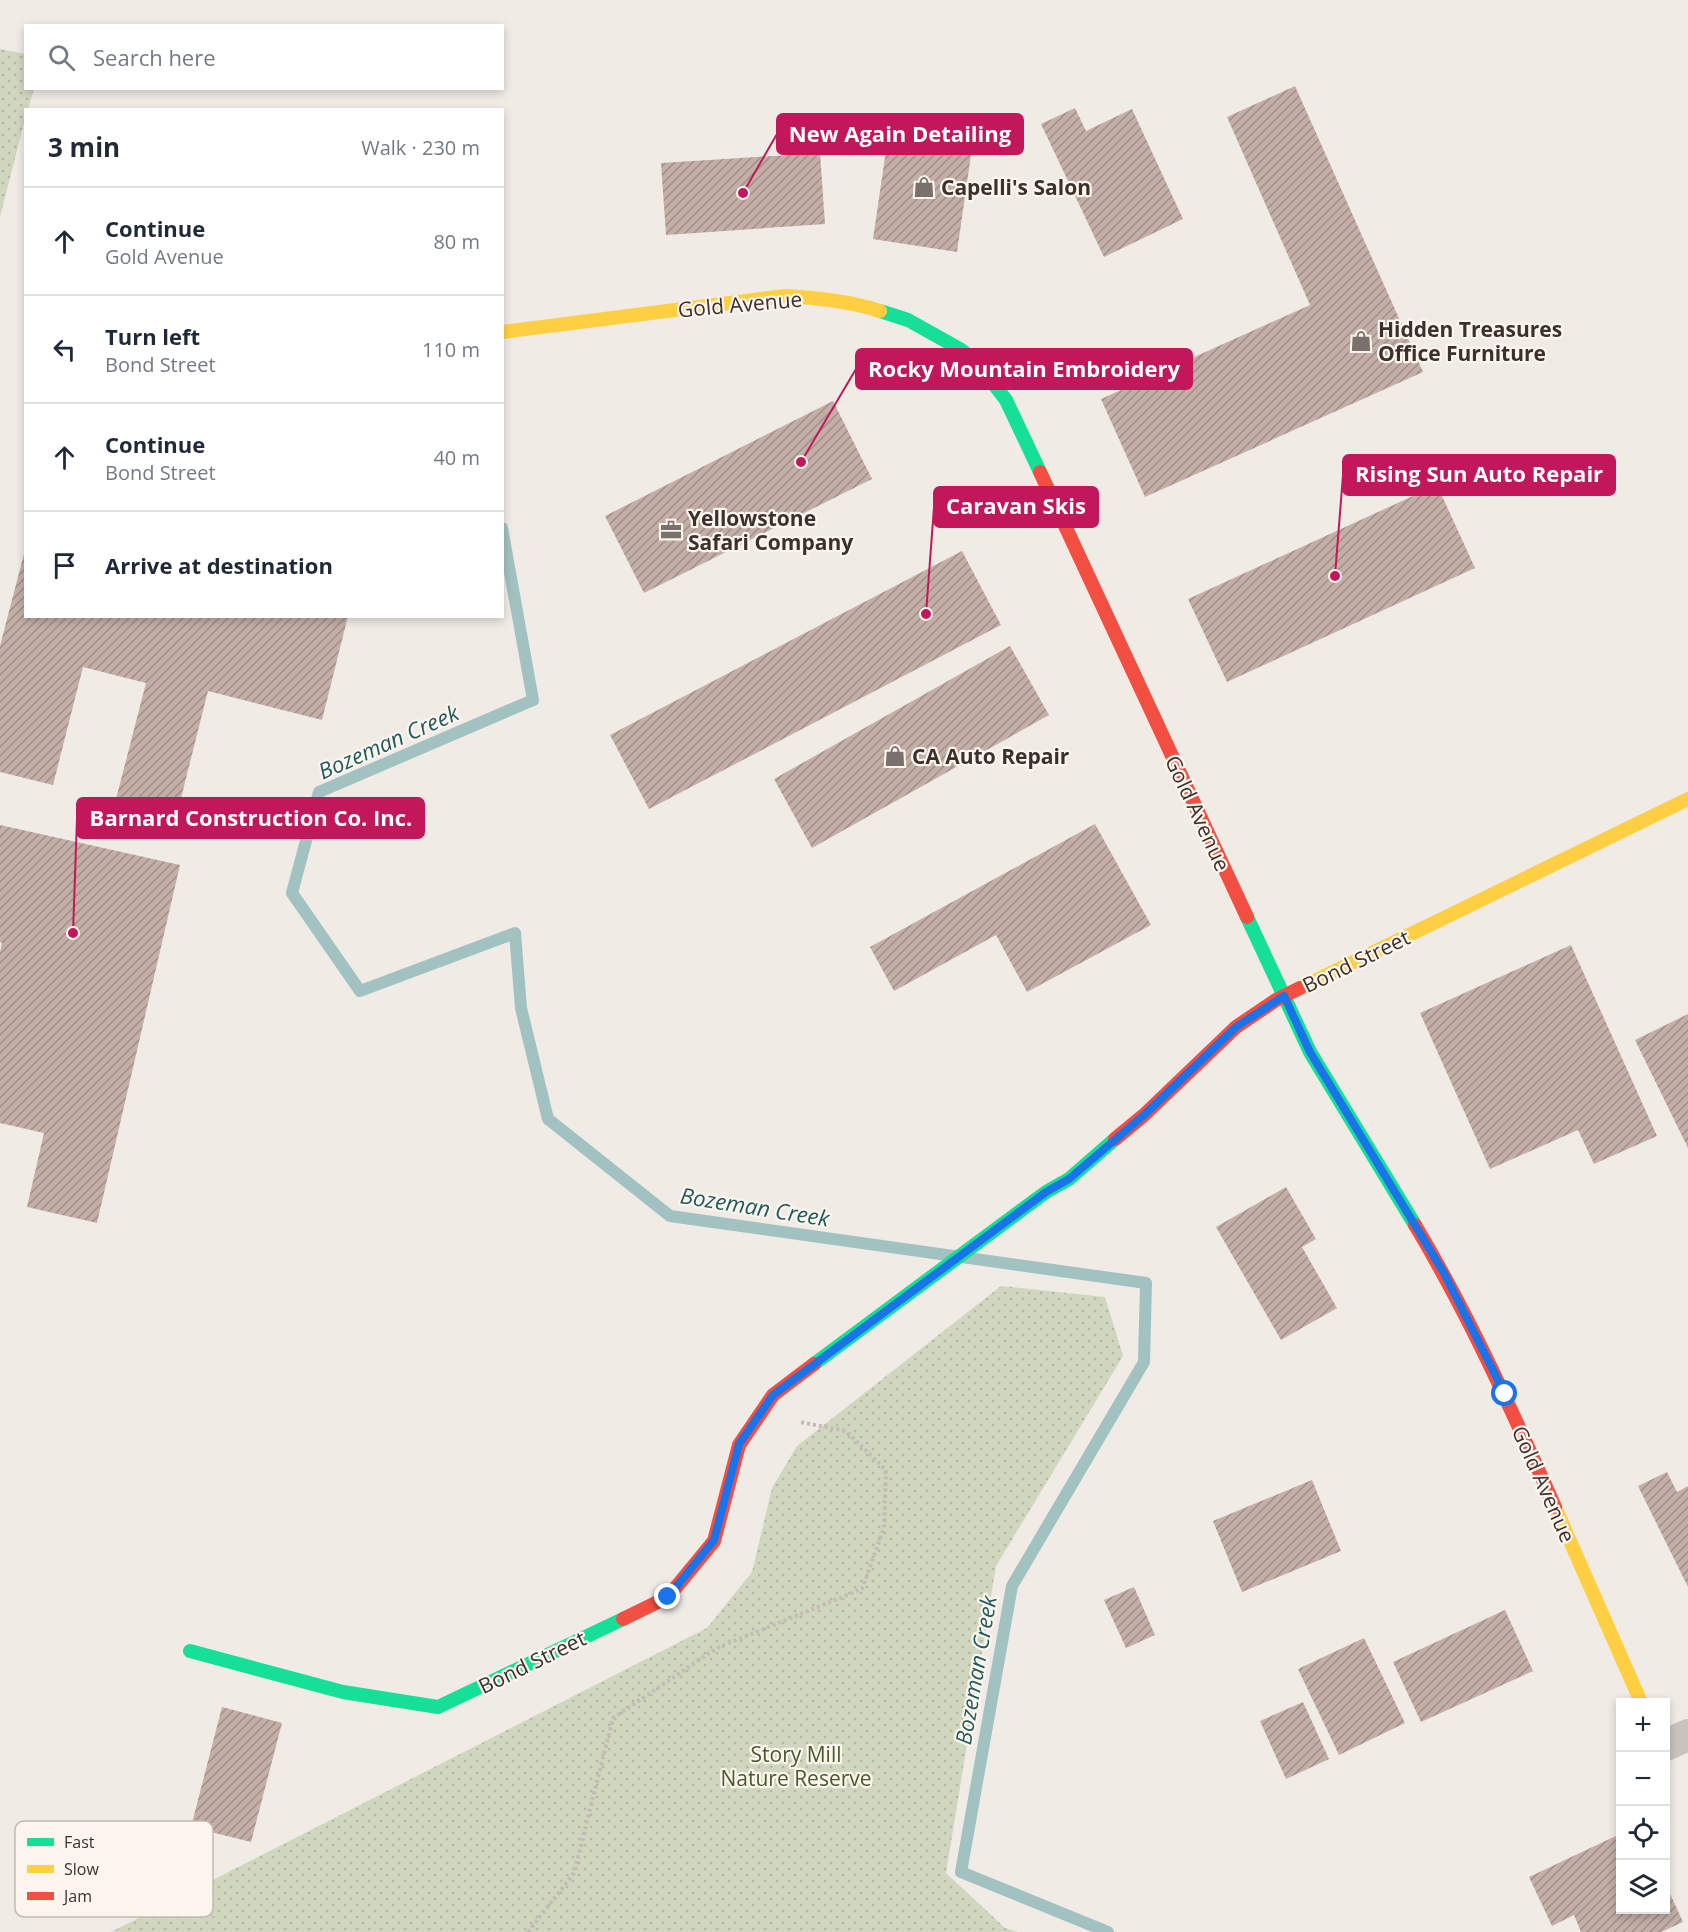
<!DOCTYPE html>
<html lang="en">
<head>
<meta charset="utf-8">
<style>
	body { margin:0; font-family:"Open Sans",sans-serif; background:#f2f2f3; color:#1f2937 }
	.controls { position:absolute; right:18px; bottom:18px; display:grid; overflow:hidden; border-radius:0px; box-shadow:0 3px 9px #0003 }
	.controls button { width:54px; height:54px; display:grid; place-items:center; padding:0; border:0; border-bottom:2px solid #e0e1e3; background:#fff; color:#1f2937; font:30px sans-serif }
	.stop { position:absolute; width:18px; height:18px; margin:-14px; border:4px solid #1a73e8; border-radius:50%; background:#fff }
	.stop.end { background:#1a73e8; border-color:#fff; box-shadow:0 2px 6px #0008 }
	.list { margin:0; padding:0; list-style:none }
	h2 { display:flex; justify-content:space-between; align-items:center; height:78px; margin:0; padding:0 24px; font-size:26px }
	h2 small { font-size:20px; font-weight:400; color:#747a83 }
	.list li { display:grid; grid-template-columns:39px 1fr auto; gap:18px; align-items:center; box-sizing:border-box; height:108px; padding:0 24px; border-top:2px solid #e0e1e3 }
	.list b { display:block; font-size:22px; white-space:nowrap }
	.list p { margin:0; font-size:20px; white-space:nowrap; color:#747a83 }
	.list em { font-size:20px; font-style:normal; color:#747a83 }
	.icon { flex:none; width:33px; height:33px; fill:none; stroke:currentColor; stroke-width:2; stroke-linecap:round; stroke-linejoin:round }
	.map { position:relative; flex:none; width:1688px; height:1932px; overflow:hidden }
	.search { position:absolute; background:#fff; box-shadow:0 3px 9px #0003; left:24px; top:24px; width:480px; height:66px; display:flex; align-items:center; gap:15px; box-sizing:border-box; padding:0 21px; border-radius:0px; color:#747a83; font-size:22px }
	.panel { position:absolute; background:#fff; box-shadow:0 3px 9px #0003; left:24px; top:108px; width:480px; height:510px; border-radius:0px }
	.map>svg:first-child { display:block }
</style>
</head>
<body>
<div class="map">
<svg width="1688" height="1932" viewBox="0 0 1688 1932">
	<defs>
		<pattern id="park-dots" width="8" height="8" patternUnits="userSpaceOnUse" patternTransform="scale(1.5)"><rect width="8" height="8" fill="#d1d6bf"/><path d="M2 2h.1M6 6h.1" fill="none" stroke="#b4b8a4" stroke-width="1.8" stroke-linecap="round"/></pattern>
		<pattern id="building-hatch" width="6" height="6" patternUnits="userSpaceOnUse" patternTransform="scale(1.5)"><rect width="6" height="6" fill="#c3afa7"/><path d="M-1 1l2-2M0 6l6-6M5 7l2-2" fill="none" stroke="#a08f88"/></pattern>
	</defs>
	<rect width="100%" height="100%" fill="#f0ebe5"/>
	<path fill="url(#park-dots)" d="M0,49L25,54L26,88L34,89L28,109L26,110L25,119L0,217Z
		M1001,1286L1105,1297L1123,1356L996,1566L946,1873L1005,1928L1018,1932H111L707,1628L752,1572L772,1488L797,1446Z"/>
	<g fill="none" stroke-linecap="round" stroke-linejoin="round">
		<path stroke="#a1c2c1" stroke-width="12" d="M502,528L533,700L319,792L292,893L360,991L515,933L521,1008L548,1119L670,1216L1146,1283L1144,1362L1012,1586L961,1872L1108,1932"/>
	</g>
	<path fill="url(#building-hatch)" d="M1295,86L1423,372L1145,497L1101,399L1310,305L1227,117Z
		M1075,108L1086,131L1132,109L1183,219L1104,257L1041,124Z
		M890,123L974,134L957,252L873,239Z
		M820,153L825,224L666,235L661,163Z
		M833,401L872,479L644,593L605,516Z
		M1437,485L1475,568L1227,682L1188,599Z
		M25,550L26,616H348L322,720L208,691L176,818L115,803L146,683L83,667L53,785L0,772V646Z
		M962,551L1001,625L649,809L610,735Z
		M1010,646L1049,715L812,848L774,779Z
		M1095,824L1151,925L1027,992L996,935L894,991L870,947Z
		M0,825L180,865L97,1223L27,1207L44,1133L0,1123V952L2,943L0,942Z
		M1571,945L1657,1136L1594,1164L1578,1130L1490,1169L1420,1013Z
		M1688,1014V1148L1635,1040Z
		M1286,1187L1316,1239L1302,1247L1337,1308L1281,1340L1216,1227Z
		M1667,1472L1677,1492L1688,1486V1587L1638,1486Z
		M1312,1480L1341,1551L1242,1592L1213,1521Z
		M1134,1587L1155,1635L1126,1648L1104,1600Z
		M1505,1610L1533,1671L1421,1722L1393,1662Z
		M1364,1638L1405,1723L1339,1755L1298,1669Z
		M1303,1702L1329,1759L1286,1779L1260,1721Z
		M222,1707L282,1723L251,1842L191,1827Z
		M1620,1834V1910H1666V1885L1683,1922L1661,1932H1581L1574,1915L1552,1926L1529,1877Z"/>
	<g fill="none" stroke-linecap="round" stroke-linejoin="round">
		<path stroke="#c2bbb6" stroke-width="4" stroke-dasharray="3 3" stroke-linecap="butt" d="M528,1932L574,1873L613,1718L717,1648L862,1589L884,1528L886,1470L846,1431L800,1422"/>
		<path stroke="#c9c3be" stroke-width="32" d="M1666,1745L1688,1735"/>
		<path stroke="#16e098" stroke-width="14" d="M880,311L908,320L960,349L976,361L1006,400L1040,472
			M1247,917L1310,1052L1415,1225
			M814,1364L1046,1192L1069,1179L1115,1139
			M190,1651L343,1692L438,1707L623,1619"/>
		<path stroke="#ffcf43" stroke-width="14" d="M502,332L785,296C817,298 849,301 880,311
			M1300,988L1688,799
			M1555,1507L1641,1702"/>
		<path stroke="#f24e42" stroke-width="14" d="M1040,472L1247,917
			M1115,1139L1144,1115L1236,1027L1276,1000L1300,988
			M1415,1225C1469,1315 1512,1411 1555,1507
			M623,1619L668,1597L714,1541L739,1445L773,1395L814,1364"/>
	</g>
	<g fill="none" stroke-linecap="round" stroke-linejoin="round">
		<path stroke="#1a73e8" stroke-width="8" d="M668,1597L714,1540L739,1444L773,1395L1046,1192L1069,1179L1144,1115L1236,1027L1284,996L1310,1052L1444,1273L1505,1394"/>
	</g>
	<defs>
		<symbol id="shop-bare" viewBox="-9 -9 18 18"><path d="M-5-2.5h2.3a2.7 3.5 0 0 1 5.4 0H5L5.5 6h-11ZM-1.5-2.5h3a1.5 2.3 0 0 0-3 0Z" fill="#7a716c" stroke="#fbf5ee" stroke-width="2.5" paint-order="stroke"/></symbol>
		<symbol id="office-bare" viewBox="-9 -9 18 18"><path d="M-6-3h4V-5.5h4V-3h4V5H-6ZM-1-4.5V-3h2v-1.5ZM-6 0V1H6V0Z" fill="#7a716c" stroke="#fbf5ee" stroke-width="2.5" paint-order="stroke"/></symbol>
	</defs>
	<g fill-rule="evenodd">
		<use href="#shop-bare" x="909" y="172" width="30" height="30"/>
		<use href="#shop-bare" x="1346" y="326" width="30" height="30"/>
		<use href="#office-bare" x="656" y="515" width="30" height="30"/>
		<use href="#shop-bare" x="880" y="741" width="30" height="30"/>
	</g>
	<g text-anchor="middle" dominant-baseline="central" stroke-width="4.5" stroke-linejoin="round" paint-order="stroke">
		<g font-size="21" font-weight="bold" fill="#3b302b" stroke="#fbf5ee" text-anchor="start">
			<text x="941" y="187">Capelli's Salon</text>
			<text x="1378" y="329">Hidden Treasures<tspan x="1378" dy="24">Office Furniture</tspan></text>
			<text x="688" y="518">Yellowstone<tspan x="688" dy="24">Safari Company</tspan></text>
			<text x="912" y="756">CA Auto Repair</text>
		</g>
		<g font-size="21" fill="#3b302b" stroke="#fbf5ee">
			<text transform="translate(740 304) rotate(-5)">Gold Avenue</text>
			<text transform="translate(1198 813) rotate(65)">Gold Avenue</text>
			<text transform="translate(1356 961) rotate(-26)">Bond Street</text>
			<text transform="translate(1544 1484) rotate(66)">Gold Avenue</text>
			<text transform="translate(532 1662) rotate(-26)">Bond Street</text>
		</g>
		<g font-size="21" fill="#4a5a2e" stroke="#fbf5ee">
			<text x="796" y="1754">Story Mill<tspan x="796" dy="24">Nature Reserve</tspan></text>
		</g>
		<g font-size="22" font-style="italic" fill="#1f5a5e" stroke="#fbf5ee">
			<text transform="translate(388 741) rotate(-24)">Bozeman Creek</text>
			<text transform="translate(755 1206) rotate(9)">Bozeman Creek</text>
			<text transform="translate(975 1670) rotate(-80)">Bozeman Creek</text>
		</g>
	</g>
	<rect x="15" y="1821" width="198" height="96" rx="9" fill="#fbf5ee" stroke="#c1bab4" stroke-width="1.5"/>
	<rect x="27" y="1838" width="27" height="8" fill="#16e098"/>
	<rect x="27" y="1865" width="27" height="8" fill="#ffcf43"/>
	<rect x="27" y="1892" width="27" height="8" fill="#f24e42"/>
	<g font-size="16" fill="#3b302b">
		<text x="64" y="1848">Fast</text>
		<text x="64" y="1875">Slow</text>
		<text x="64" y="1902">Jam</text>
	</g>
	<path fill="none" stroke="#c2185b" stroke-width="2" d="M743 193L777 134M801 462L856 369M1335 576L1343 475M926 614L934 507M73 933L77 818"/>
	<g fill="#c2185b" stroke="#fbf5ee" stroke-width="2">
		<circle cx="743" cy="193" r="6"/>
		<circle cx="801" cy="462" r="6"/>
		<circle cx="1335" cy="576" r="6"/>
		<circle cx="926" cy="614" r="6"/>
		<circle cx="73" cy="933" r="6"/>
	</g>
	<g fill="#c2185b" stroke="#c2185b" stroke-width="2">
		<rect x="777" y="114" width="246" height="40" rx="6"/>
		<rect x="856" y="349" width="336" height="40" rx="6"/>
		<rect x="1343" y="455" width="272" height="40" rx="6"/>
		<rect x="934" y="487" width="164" height="40" rx="6"/>
		<rect x="77" y="798" width="347" height="40" rx="6"/>
	</g>
	<g font-size="22" text-anchor="middle" font-weight="bold" fill="#fff">
		<text x="900" y="142">New Again Detailing</text>
		<text x="1024" y="377">Rocky Mountain Embroidery</text>
		<text x="1479" y="482">Rising Sun Auto Repair</text>
		<text x="1016" y="514">Caravan Skis</text>
		<text x="251" y="826">Barnard Construction Co. Inc.</text>
	</g>
</svg>
<div class="controls">
<button>+</button>
<button>−</button>
<button><svg class="icon" aria-label="locate" viewBox="0 0 24 24"><circle cx="12" cy="12" r="6"/><path d="M12 2v4M12 18v4M2 12h4M18 12h4"/></svg></button>
<button><svg class="icon" aria-label="layers" viewBox="0 0 24 24"><path d="M12 4l9 5-9 5-9-5zM3 14l9 5 9-5"/></svg></button>
</div>
<div class="stop" style="left:1505px;top:1394px"></div>
<div class="stop end" style="left:668px;top:1597px"></div>
<div class="search"><svg class="icon" aria-label="search" viewBox="0 0 24 24"><circle cx="10" cy="10" r="6"/><path d="M15 15l6 6"/></svg>Search here</div>
<section class="panel">
<h2>3 min<small>Walk · 230 m</small></h2>
<ul class="list">
<li><svg class="icon" aria-label="ahead" viewBox="0 0 24 24"><path d="M12 20V5M6 11l6-6 6 6"/></svg><div><b>Continue</b><p>Gold Avenue</p></div><em>80 m</em></li>
<li><svg class="icon" aria-label="left" viewBox="0 0 24 24"><path d="M17 20v-9H6M10 6l-5 5 5 5"/></svg><div><b>Turn left</b><p>Bond Street</p></div><em>110 m</em></li>
<li><svg class="icon" aria-label="ahead" viewBox="0 0 24 24"><path d="M12 20V5M6 11l6-6 6 6"/></svg><div><b>Continue</b><p>Bond Street</p></div><em>40 m</em></li>
<li><svg class="icon" aria-label="arrive" viewBox="0 0 24 24"><path d="M6 21V4h12l-3 4 3 4H6"/></svg><div><b>Arrive at destination</b></div></li>
</ul>
</section>
</div>
</body>
</html>
